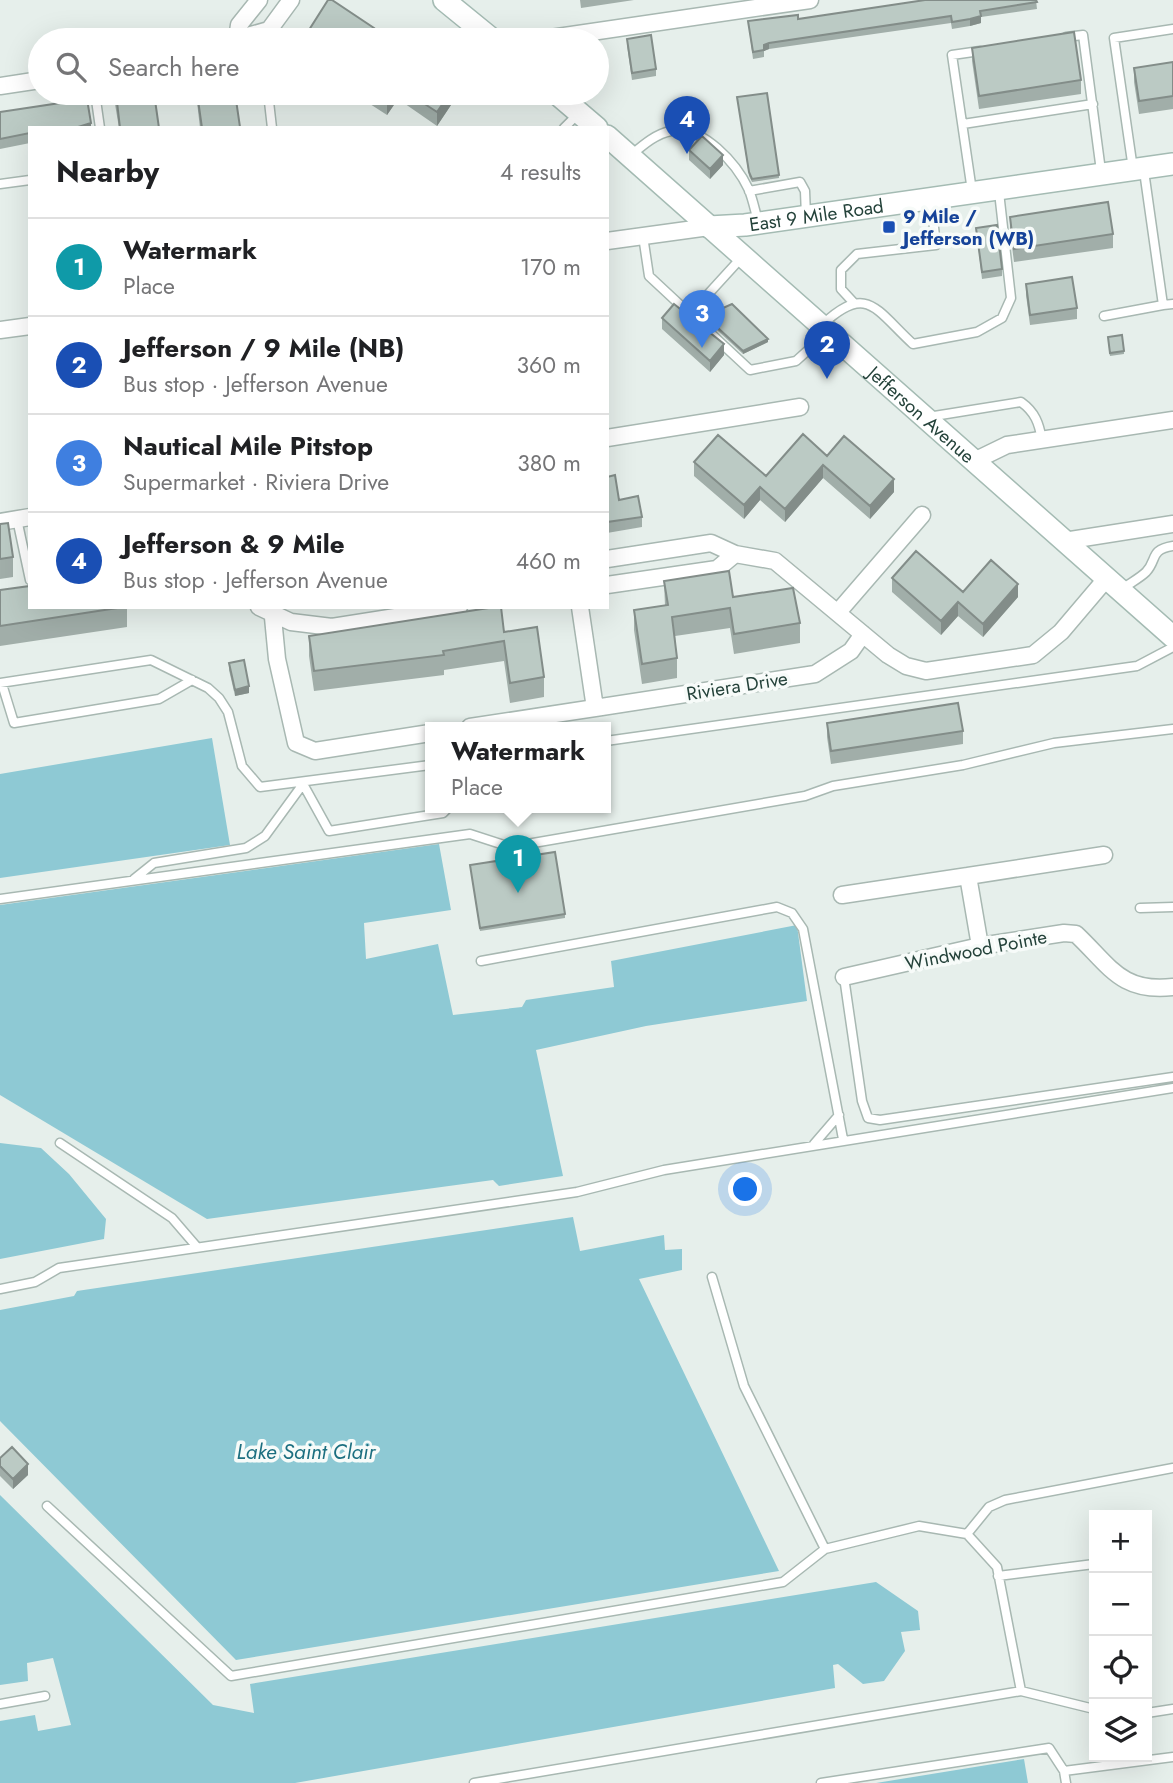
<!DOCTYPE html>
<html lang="en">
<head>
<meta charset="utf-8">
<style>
	body { margin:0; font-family:Jost,sans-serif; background:#f2f2f2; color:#202124 }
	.controls { position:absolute; right:21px; bottom:21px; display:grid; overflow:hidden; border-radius:0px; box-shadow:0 7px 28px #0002 }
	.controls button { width:63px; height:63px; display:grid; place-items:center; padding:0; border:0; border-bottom:2px solid #e0e0e0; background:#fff; color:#202124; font:35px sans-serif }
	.you { position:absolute; left:746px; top:1190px; width:24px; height:24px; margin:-18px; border:5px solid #fff; border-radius:50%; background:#1a73e8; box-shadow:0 0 0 10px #1a73e833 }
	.badge { display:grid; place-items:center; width:46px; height:46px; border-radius:50%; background:#ea580c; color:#fff; font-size:23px; font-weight:700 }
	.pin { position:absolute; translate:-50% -58px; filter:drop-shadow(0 2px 4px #0008) }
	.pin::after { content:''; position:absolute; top:37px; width:24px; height:21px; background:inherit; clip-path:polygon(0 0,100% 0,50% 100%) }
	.popup { position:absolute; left:425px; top:722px; width:186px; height:91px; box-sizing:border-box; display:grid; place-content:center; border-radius:0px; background:#fff; filter:drop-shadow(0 2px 5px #0005); font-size:23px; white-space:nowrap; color:#757577 }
	.popup b { font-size:26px; color:#202124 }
	.popup::after { content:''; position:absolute; left:50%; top:100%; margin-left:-14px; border:14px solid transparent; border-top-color:#fff }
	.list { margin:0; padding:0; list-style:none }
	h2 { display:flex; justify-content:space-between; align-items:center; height:91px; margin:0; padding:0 28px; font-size:30px }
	h2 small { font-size:23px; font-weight:400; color:#757577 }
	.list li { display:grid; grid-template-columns:46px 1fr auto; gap:21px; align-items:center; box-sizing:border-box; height:98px; padding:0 28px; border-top:2px solid #e0e0e0 }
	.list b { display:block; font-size:26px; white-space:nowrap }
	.list p { margin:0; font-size:23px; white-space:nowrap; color:#757577 }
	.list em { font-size:23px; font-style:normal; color:#757577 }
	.icon { flex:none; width:38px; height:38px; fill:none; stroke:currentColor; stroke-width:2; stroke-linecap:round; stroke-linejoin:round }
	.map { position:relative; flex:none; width:1173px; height:1783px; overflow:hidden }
	.search { position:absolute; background:#fff; box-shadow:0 7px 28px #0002; left:28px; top:28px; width:581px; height:77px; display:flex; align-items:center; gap:18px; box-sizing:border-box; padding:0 24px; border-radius:38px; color:#757577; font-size:26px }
	.panel { position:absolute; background:#fff; box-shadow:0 7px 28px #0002; left:28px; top:126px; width:581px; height:483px; border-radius:0px }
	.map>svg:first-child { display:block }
</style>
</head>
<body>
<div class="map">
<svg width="1173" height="1783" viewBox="0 0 1173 1783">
	<rect width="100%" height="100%" fill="#e6efeb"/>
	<path fill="#8ec9d4" d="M212,738L230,845L0,878V774Z
		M439,844L451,910L364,923L366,959L438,944L453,1015L522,1007L526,1000L614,987L611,961L797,925L807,1001L646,1026L536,1050L563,1176L499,1186L493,1180L207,1219L0,1095V905Z
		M0,1143L41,1148L69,1174L106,1219L104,1239L0,1259Z
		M573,1217L580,1251L664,1235L665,1250L682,1249V1270L639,1279L779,1571L236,1660L0,1421V1310L74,1296L77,1291Z
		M0,1495L213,1705L254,1713L250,1684L876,1582L918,1611L920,1630L901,1632L905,1651L884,1681L863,1684L838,1664L833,1665L835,1688L295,1783H0V1721L35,1715L38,1731L71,1725L53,1658L27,1663L28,1681L0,1685Z
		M1024,1759L1028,1783H876Z"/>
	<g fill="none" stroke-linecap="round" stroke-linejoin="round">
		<defs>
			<path id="service" d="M1066,37L1083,35L1101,171
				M95,93L100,128
				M268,93L272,128
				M963,124L1093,104
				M564,128L577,115
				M630,156C642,146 655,134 671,131C702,124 737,164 749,190C753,200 755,211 758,221
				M1133,169L1114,38L1173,29
				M1144,171L1163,305L1173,304
				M0,184L30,180
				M749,191L800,182L805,191L806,216
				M972,191L952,55L980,51
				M643,236L649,276L750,370L796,361L828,332
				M853,302L841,289V270L857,254L936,245L931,201
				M690,314L742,257
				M1104,316L1163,305
				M822,325C867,283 875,309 913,344L977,332L1002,318L1011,298L999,192
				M928,417L1021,402C1035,412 1039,423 1042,440
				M17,519L30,580
				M1122,589C1130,583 1140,578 1146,572C1158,559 1149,550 1173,546
				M0,683L151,660L208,688L219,698L228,712L242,766L260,787L430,765
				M2,684L14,723L159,699L192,680
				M606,741L1137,666L1173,647
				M134,879L154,863L246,848L265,836L303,784L329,831L443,813L449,807
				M0,899L470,834L510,847L805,796L833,786L963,765L1054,743L1173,729
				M1140,908L1173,907
				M481,961L777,907L792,913L803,929L843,1139
				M844,977L862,1101L868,1118L880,1120L1173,1077
				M60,1143L172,1218L197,1247
				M814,1144L839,1115
				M712,1277L744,1386L825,1549L919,1526L967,1534L997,1567L1021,1691L1094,1709
				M0,1289L35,1282L59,1268L577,1192L664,1170L1173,1088
				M47,1506L231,1676L783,1582L825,1549
				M967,1534L989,1507L1005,1500L1173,1468
				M998,1576L1094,1564
				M0,1704L45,1696
				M1147,1713L1173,1709
				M474,1783L1021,1691
				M821,1783L1049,1748L1064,1771
				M1066,1783L1064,1771L1173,1757"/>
			<path id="minor" d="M259,0L239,25L237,39L269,30L291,0
				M537,40L810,0
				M0,86L40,80
				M607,241L709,227
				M0,330L30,326
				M607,438L800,407
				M974,461L1007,445L1173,420
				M0,522L30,517
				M1064,541L1173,524
				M607,559L711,543L735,554L775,561L888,655L906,666L926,671L1033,655L1061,632L1106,579
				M607,585L717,569L735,554
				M259,607L291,622L332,627L459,607
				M272,607L277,659L296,743L315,751L430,733
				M839,611L922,515
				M595,708L815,674L851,651L863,634
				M470,727L595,708L580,607
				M968,876L1104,855
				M842,895L968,876L980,946
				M844,977L980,946L1064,933L1076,934C1110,966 1121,993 1173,987"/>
			<g id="secondary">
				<path d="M444,0L493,40"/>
				<path d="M556,93L597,128"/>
				<path id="s1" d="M607,136L1173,637"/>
				<path id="s2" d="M709,227L745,225L1173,164"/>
			</g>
		</defs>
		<use href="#service" stroke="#a8b8b2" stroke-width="11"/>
		<use href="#minor" stroke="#a8b8b2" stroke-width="19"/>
		<use href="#secondary" stroke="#a4bbb3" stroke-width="24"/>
		<use href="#service" stroke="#fff" stroke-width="8"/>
		<use href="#minor" stroke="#fff" stroke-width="16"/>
		<use href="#secondary" stroke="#fff" stroke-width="21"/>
	</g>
	<path fill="#a1aea9" d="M580,0H634L581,8Z
		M1036,0L1037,9L981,17V23L970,26L952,29L951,23L769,49L764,51V57L753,59L748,21L798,19Z
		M309,30L374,40H309Z
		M627,39L656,69V76L632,80L627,45Z
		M972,48L1081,80V94L979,109L972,61Z
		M1173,62V109L1139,114L1134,82V68Z
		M115,93L159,128H119L115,104Z
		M196,93H235L240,128H200Z
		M353,93H457V96L437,126L398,99L387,115Z
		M737,97L779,175V178L752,182L749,176Z
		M0,112L91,128H30V143L0,149Z
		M689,150L723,165L710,179L689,160Z
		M1010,217L1113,234V248L1014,262L1010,231Z
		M976,228L1002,269V276L982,279Z
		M1026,284L1077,308V319L1030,325L1026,295Z
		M705,316L768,342L743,354L705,319Z
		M662,318L724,355L710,372L662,329Z
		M1108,340L1124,351V354L1110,356Z
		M827,456L894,492L870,519L823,478L785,522L760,500L744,519L694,476V462L766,476Z
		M607,477L619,500L642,517V527L607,533Z
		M0,524L13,557V577L0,579Z
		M892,578L963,592L1018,597L983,637L958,616L941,635L892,592Z
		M664,581L733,597L800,623V643L734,654L730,628L675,636L677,658V678L642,684L634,630V610L665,606Z
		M0,590L127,607V627L0,646Z
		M504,632L544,677V697L510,703L504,661L444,670V675L314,691L309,656V636Z
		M229,663L249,693L235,696L229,670Z
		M827,723L963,731V744L831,764L827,737Z
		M470,865L565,914V918L480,931Z
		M0,1458L28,1475L13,1489L0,1476Z"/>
	<path fill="#838d89" d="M981,16V23L970,26V19Z
		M374,28V40H366Z
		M769,43V49L764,51V45Z
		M393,93H398V99L387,115V102Z
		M450,93H457V96L437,126V112Z
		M91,123V128H75Z
		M723,155V165L710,179V169Z
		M768,339V342L743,354V351Z
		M724,344V355L710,372V361Z
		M823,465V478L785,522V509Z
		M894,479V492L870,519V506Z
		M760,487V500L744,519V505Z
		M1018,584V597L983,637V624Z
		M958,602V616L941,635V621Z
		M249,686V693L235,696V690Z
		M28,1464V1475L13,1489V1479Z"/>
	<path fill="#bbcac4" stroke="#838d89" stroke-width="2" d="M328,0H332L374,28L366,40H325L309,30Z
		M925,0H1036L1037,2L980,11L981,16L970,19L952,22L951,16L769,43L764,45V50L753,52L748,21L798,15V19Z
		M1074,32L1081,80L979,96L972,48Z
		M651,35L656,69L632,73L627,39Z
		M1173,62V96L1139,101L1134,68Z
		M116,93H154L159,128H120Z
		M197,93H235L240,127L202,128Z
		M374,93H393L387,102Z
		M408,93H450L437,112Z
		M767,93L779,175L752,179L749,172L737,97Z
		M87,99L91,123L75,128H30V133L0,139V112Z
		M702,136L723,155L710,169L689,150Z
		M1108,202L1113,234L1014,249L1010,217Z
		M997,225L1002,269L982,272L976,228Z
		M1072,277L1077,308L1030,315L1026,284Z
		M674,304L724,344L710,361L662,318Z
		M732,304L768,339L743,351L705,316Z
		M1122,335L1124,351L1110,353L1108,337Z
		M803,434L827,456L844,436L894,479L870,506L823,465L785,509L760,487L744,505L694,462L718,435L766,476Z
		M615,475L619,500L638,496L642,517L607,522V477Z
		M8,523L13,557L0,559V524Z
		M916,551L963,592L991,560L1018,584L983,624L958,602L941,621L892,578Z
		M729,571L733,597L793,588L800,623L734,634L730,608L672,617L677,658L642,664L634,610L668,605L664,581Z
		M30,586V607H124L0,626V590Z
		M495,607H501L504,632L537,627L544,677L510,683L504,641L443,651L444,655L314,671L309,636Z
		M244,660L249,686L235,690L229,663Z
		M958,703L963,731L831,751L827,723Z
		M555,852L565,914L480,928L470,865Z
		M12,1447L28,1464L13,1479L0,1466V1458Z"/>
	<rect fill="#1a4fb4" stroke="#f7fbf9" stroke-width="2.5" x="882" y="220" width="14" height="14" rx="3.5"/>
	<g text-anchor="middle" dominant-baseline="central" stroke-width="7" stroke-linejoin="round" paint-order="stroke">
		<g font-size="19" fill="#24423a" stroke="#f7fbf9">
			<text stroke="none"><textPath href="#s2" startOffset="108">East 9 Mile Road</textPath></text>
			<text stroke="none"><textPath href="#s1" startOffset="420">Jefferson Avenue</textPath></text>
			<text transform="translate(737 686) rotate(-9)">Riviera Drive</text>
			<text transform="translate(976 950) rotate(-11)">Windwood Pointe</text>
		</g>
		<g font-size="19" font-weight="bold" fill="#164399" stroke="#f7fbf9" text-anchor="start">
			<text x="903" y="216">9 Mile /<tspan x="903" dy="22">Jefferson (WB)</tspan></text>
		</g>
		<g font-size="21" font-style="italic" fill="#1c6f80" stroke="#f7fbf9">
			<text x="306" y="1452">Lake Saint Clair</text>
		</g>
	</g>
</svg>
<div class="controls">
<button>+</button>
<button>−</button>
<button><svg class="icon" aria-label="locate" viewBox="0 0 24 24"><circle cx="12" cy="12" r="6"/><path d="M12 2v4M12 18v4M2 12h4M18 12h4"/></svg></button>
<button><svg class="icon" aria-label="layers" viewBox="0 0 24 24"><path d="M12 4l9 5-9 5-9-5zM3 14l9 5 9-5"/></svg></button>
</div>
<div class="you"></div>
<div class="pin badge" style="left:518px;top:893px;background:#0f9aa8">1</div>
<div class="popup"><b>Watermark</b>Place</div>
<div class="pin badge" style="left:827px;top:379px;background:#1a4fb4">2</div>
<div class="pin badge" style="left:702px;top:348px;background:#3f7fe0">3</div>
<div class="pin badge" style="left:687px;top:154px;background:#1a4fb4">4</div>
<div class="search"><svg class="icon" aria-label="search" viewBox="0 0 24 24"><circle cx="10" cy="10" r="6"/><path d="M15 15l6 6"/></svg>Search here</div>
<section class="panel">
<h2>Nearby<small>4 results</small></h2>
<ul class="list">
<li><span class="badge" style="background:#0f9aa8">1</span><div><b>Watermark</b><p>Place</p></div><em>170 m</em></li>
<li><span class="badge" style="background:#1a4fb4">2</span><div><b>Jefferson / 9 Mile (NB)</b><p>Bus stop · Jefferson Avenue</p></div><em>360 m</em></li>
<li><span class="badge" style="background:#3f7fe0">3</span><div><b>Nautical Mile Pitstop</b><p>Supermarket · Riviera Drive</p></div><em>380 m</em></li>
<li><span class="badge" style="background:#1a4fb4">4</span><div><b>Jefferson &amp; 9 Mile</b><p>Bus stop · Jefferson Avenue</p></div><em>460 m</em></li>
</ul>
</section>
</div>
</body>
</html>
